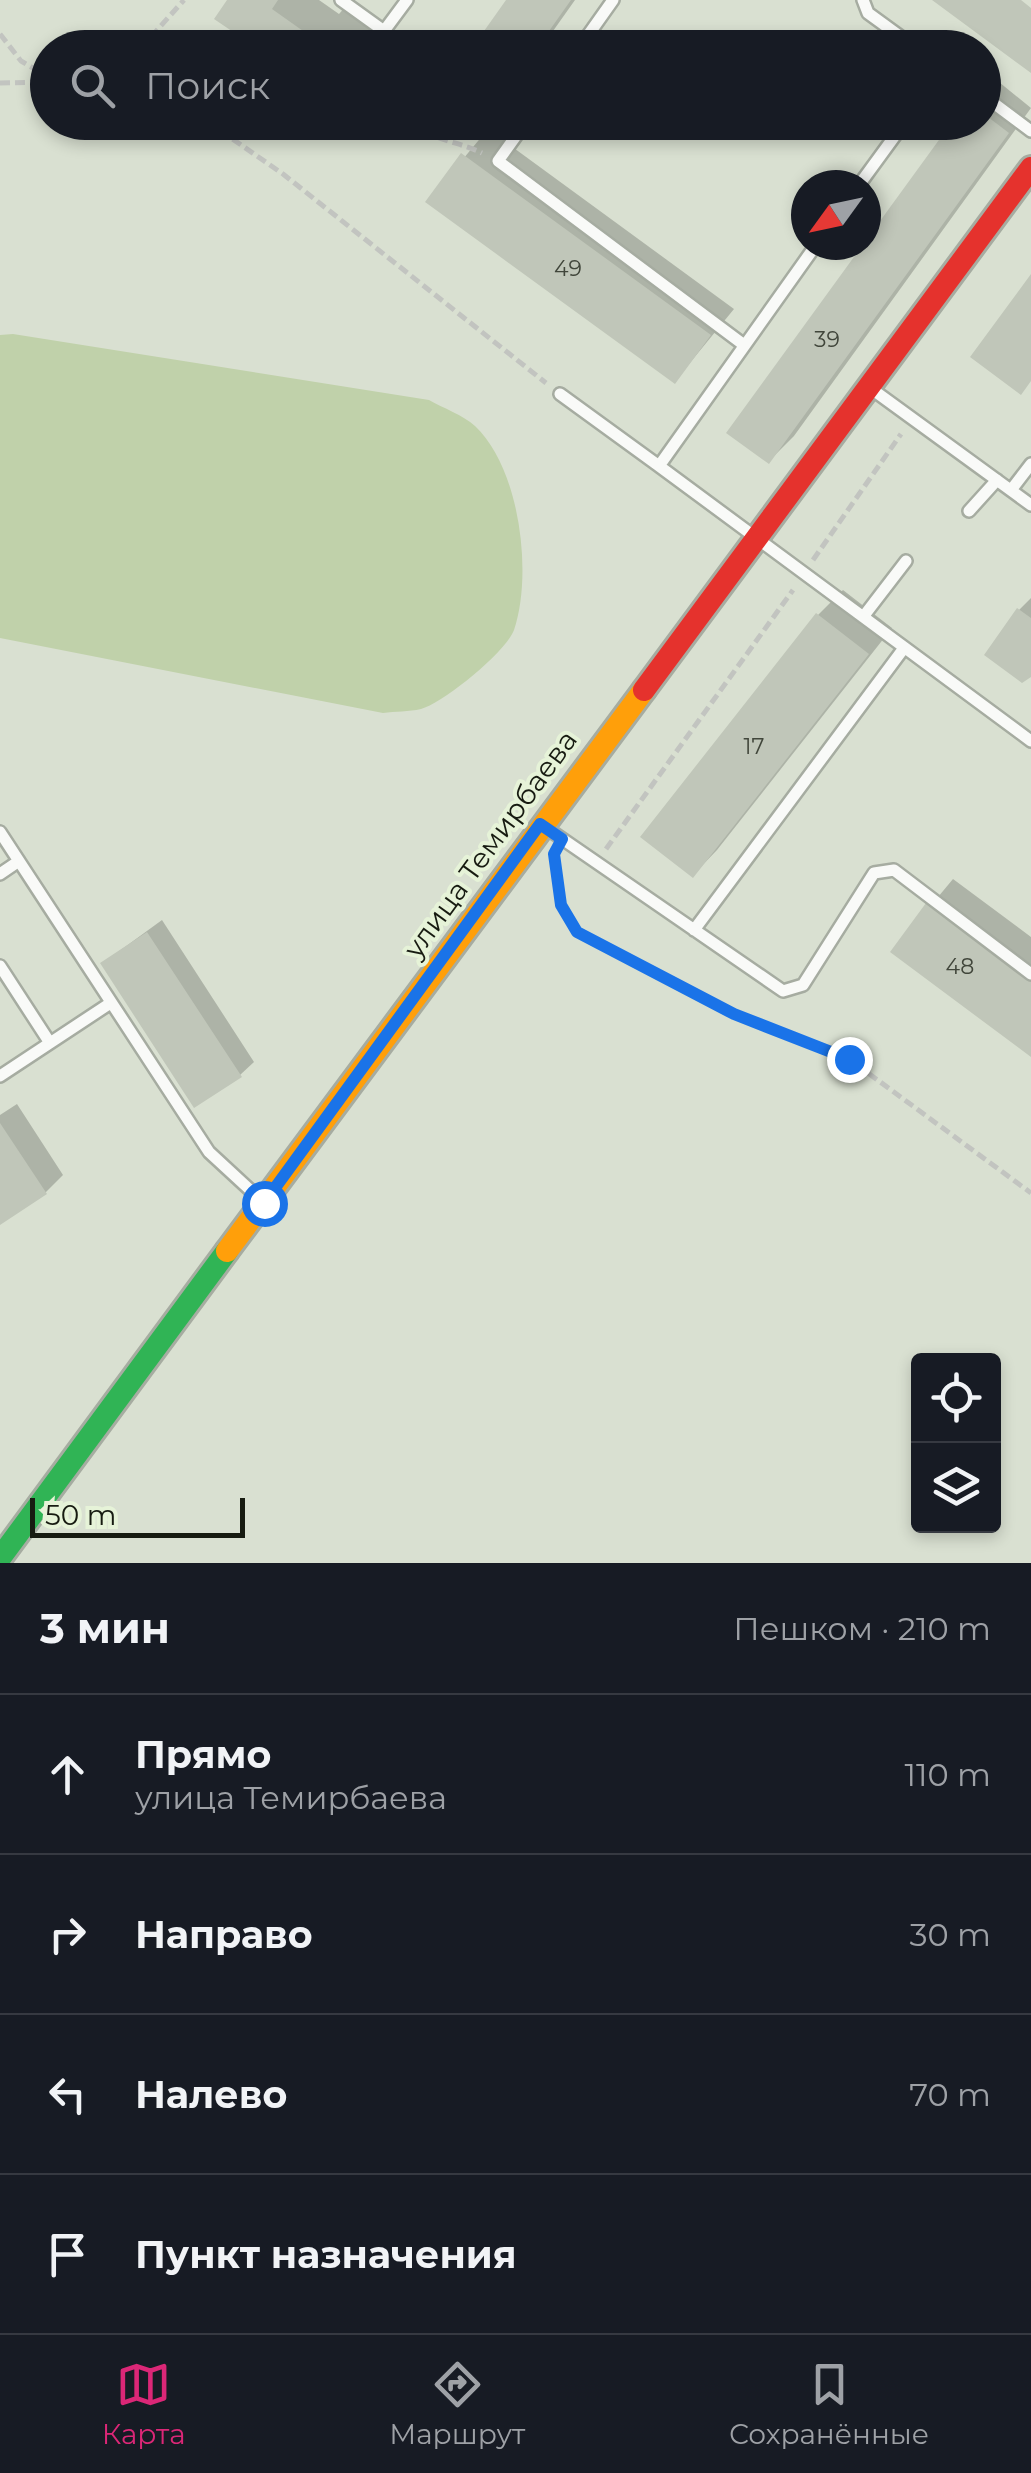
<!DOCTYPE html>
<html lang="ru">
<head>
<meta charset="utf-8">
<style>
	body { margin:0; font-family:Montserrat,sans-serif; background:#20242c; color:#f1f3f6 }
	.controls { position:absolute; right:30px; bottom:30px; display:grid; overflow:hidden; border-radius:10px; box-shadow:0 5px 15px #0003 }
	.controls button { width:90px; height:90px; display:grid; place-items:center; padding:0; border:0; border-bottom:2px solid #363941; background:#171b24; color:#f1f3f6; font:50px sans-serif }
	.compass { position:absolute; left:791px; top:170px; width:90px; height:90px; border-radius:50%; background:#171b24; box-shadow:0 5px 15px #0003; rotate:237deg }
	.scale { position:absolute; left:30px; bottom:25px; width:215px; box-sizing:border-box; padding-left:10px; border:5px solid #171b11; border-top:0; font-size:28px; line-height:35px; white-space:nowrap; color:#171b11; -webkit-text-stroke:8px #e6f3d8; paint-order:stroke }
	.stop { position:absolute; width:30px; height:30px; margin:-22px; border:8px solid #1a73e8; border-radius:50%; background:#fff }
	.stop.end { background:#1a73e8; border-color:#fff; box-shadow:0 2px 10px #0008 }
	.list { margin:0; padding:0; list-style:none }
	h2 { display:flex; justify-content:space-between; align-items:center; height:130px; margin:0; padding:0 40px; font-size:42px }
	h2 small { font-size:32px; font-weight:400; color:#9ea1a6 }
	.list li { display:grid; grid-template-columns:65px 1fr auto; gap:30px; align-items:center; box-sizing:border-box; height:160px; padding:0 40px; border-top:2px solid #363941 }
	.list b { display:block; font-size:38px; white-space:nowrap }
	.list p { margin:0; font-size:32px; white-space:nowrap; color:#9ea1a6 }
	.list em { font-size:32px; font-style:normal; color:#9ea1a6 }
	.icon { flex:none; width:55px; height:55px; fill:none; stroke:currentColor; stroke-width:2; stroke-linecap:round; stroke-linejoin:round }
	.map { position:relative; flex:none; width:1031px; height:1563px; overflow:hidden }
	.search { position:absolute; background:#171b24; box-shadow:0 5px 15px #0003; left:30px; right:30px; top:30px; height:110px; display:flex; align-items:center; gap:25px; box-sizing:border-box; padding:0 35px; border-radius:55px; color:#9ea1a6; font-size:38px }
	.sheet { height:770px; background:#171b24 }
	nav { display:flex; justify-content:space-around; align-items:center; box-sizing:border-box; height:140px; border-top:2px solid #363941; background:#171b24; font-size:28px; color:#9ea1a6 }
	nav a { display:grid; justify-items:center; gap:5px }
	nav .on { color:#db2777 }
	.map>svg:first-child { display:block }
</style>
</head>
<body>
<div class="map">
<svg width="1031" height="1563" viewBox="0 0 1031 1563">
	<rect width="100%" height="100%" fill="#d9e0d1"/>
	<path fill="#c0d1aa" d="M13,334L429,400C443,408 463,415 475,426C520,468 533,574 514,630C506,652 443,703 421,709C409,712 395,711 383,713L0,638V335Z"/>
	<path fill="#0003" d="M230,0H319L339,14L346,6L376,27L362,48H248L252,42Z
		M509,0H575L541,48H475Z
		M994,78L1031,108L794,436L769,461L984,122V89Z
		M488,129L734,309L675,381L428,201Z
		M843,590L892,628L717,850L693,875L818,615Z
		M1031,598V674L1019,610Z
		M953,879L1031,937V1054L893,951Z
		M162,920L254,1062L240,1075L103,963Z
		M17,1104L63,1175L45,1193L0,1222V1115Z"/>
	<path fill="#c0c6b9" d="M227,0H278L272,9L313,38L319,30L345,48H245L248,42L214,19Z
		M506,0H571L537,48H472Z
		M932,0H1021L1031,8V73Z
		M984,114L1009,133L769,464L726,433L952,122H984Z
		M461,153L711,335L675,384L425,202Z
		M1031,274V381L1021,395L970,357Z
		M1017,608L1031,618V677L1022,683L984,655Z
		M816,613L869,654L693,878L640,837Z
		M926,903L1031,981V1057L890,952Z
		M147,932L242,1077L194,1108L100,963Z
		M0,1123L47,1194L0,1225Z"/>
	<g fill="none" stroke-linecap="round" stroke-linejoin="round">
		<defs>
			<path id="lane" d="M341,0L384,31L407,0
				M863,0L868,13L916,48
				M579,48L613,0
				M984,96L1031,131
				M526,122L498,161L744,345
				M859,185L905,122
				M816,245L659,466L1031,741
				M869,387L1031,505
				M560,394L659,466
				M1011,490L1031,464
				M969,511L997,480
				M863,617L906,561
				M545,827L783,991L803,985L874,873L894,870L1031,974
				M0,832L209,1152L261,1200
				M0,874L19,861
				M694,930L904,648
				M0,966L50,1043
				M0,1076L109,1004"/>
			<path id="fast" d="M0,1558L227,1251"/>
			<path id="slow" d="M227,1251L644,690"/>
			<path id="jam" d="M644,690L1031,168"/>
		</defs>
		<use href="#lane" stroke="#a6aca1" stroke-width="16"/>
		<use href="#fast" stroke="#a6aca1" stroke-width="28"/>
		<use href="#slow" stroke="#a6aca1" stroke-width="28"/>
		<use href="#jam" stroke="#a6aca1" stroke-width="28"/>
		<path stroke="#c2c4c0" stroke-width="5" stroke-dasharray="10 5" stroke-linecap="butt" d="M0,34L21,61L48,77
			M141,48L184,0
			M0,83L48,82
			M208,122L283,174L546,383
			M413,122C432,141 458,141 482,153
			M813,560L901,434
			M606,849L793,590
			M554,857L561,905L577,932L733,1014L849,1059L1031,1193"/>
		<use href="#lane" stroke="#f9faf8" stroke-width="11"/>
		<use href="#fast" stroke="#30b455" stroke-width="22"/>
		<use href="#slow" stroke="#ff9f0a" stroke-width="22"/>
		<use href="#jam" stroke="#e5322d" stroke-width="22"/>
	</g>
	<g fill="none" stroke-linecap="round" stroke-linejoin="round">
		<path stroke="#1a73e8" stroke-width="12" d="M264,1203L540,824L562,839L554,854L561,905L577,932L734,1014L849,1059"/>
	</g>
	<g text-anchor="middle" dominant-baseline="central" stroke-width="8" stroke-linejoin="round" paint-order="stroke">
		<g font-size="22" fill="#41463b">
			<text x="568" y="268">49</text>
			<text x="827" y="339">39</text>
			<text x="754" y="746">17</text>
			<text x="960" y="966">48</text>
		</g>
		<g font-size="28" fill="#171b11" stroke="#e6f3d8">
			<text transform="translate(490 844) rotate(-54)">улица Темирбаева</text>
		</g>
	</g>
</svg>
<div class="controls">
<button><svg class="icon" aria-label="locate" viewBox="0 0 24 24"><circle cx="12" cy="12" r="6"/><path d="M12 2v4M12 18v4M2 12h4M18 12h4"/></svg></button>
<button><svg class="icon" aria-label="layers" viewBox="0 0 24 24"><path d="M12 4l9 5-9 5-9-5zM3 14l9 5 9-5"/></svg></button>
</div>
<svg class="compass" viewBox="-18 -18 36 36"><path d="M0-13l5 13h-10z" fill="#e53935"/><path d="M0 13l5-13h-10z" fill="#9ea1a6"/></svg>
<div class="scale">50 m</div>
<div class="stop" style="left:264px;top:1203px"></div>
<div class="stop end" style="left:849px;top:1059px"></div>
<div class="search"><svg class="icon" aria-label="search" viewBox="0 0 24 24"><circle cx="10" cy="10" r="6"/><path d="M15 15l6 6"/></svg>Поиск</div>
</div>
<section class="sheet">
<h2>3 мин<small>Пешком · 210 m</small></h2>
<ul class="list">
<li><svg class="icon" aria-label="ahead" viewBox="0 0 24 24"><path d="M12 20V5M6 11l6-6 6 6"/></svg><div><b>Прямо</b><p>улица Темирбаева</p></div><em>110 m</em></li>
<li><svg class="icon" aria-label="right" viewBox="0 0 24 24"><path d="M7 20v-9h11M14 6l5 5-5 5"/></svg><div><b>Направо</b></div><em>30 m</em></li>
<li><svg class="icon" aria-label="left" viewBox="0 0 24 24"><path d="M17 20v-9H6M10 6l-5 5 5 5"/></svg><div><b>Налево</b></div><em>70 m</em></li>
<li><svg class="icon" aria-label="arrive" viewBox="0 0 24 24"><path d="M6 21V4h12l-3 4 3 4H6"/></svg><div><b>Пункт назначения</b></div></li>
</ul>
</section>
<nav>
<a class="on"><svg class="icon" aria-label="map" viewBox="0 0 24 24"><path d="M3 6l6-2 6 2 6-2v14l-6 2-6-2-6 2zM9 4v14M15 6v14"/></svg>Карта</a>
<a><svg class="icon" aria-label="directions" viewBox="0 0 24 24"><path d="M12 3l9 9-9 9-9-9zM9 14v-3h6M13 9l2 2-2 2"/></svg>Маршрут</a>
<a><svg class="icon" aria-label="saved" viewBox="0 0 24 24"><path d="M7 4h10v16l-5-4-5 4z"/></svg>Сохранённые</a>
</nav>
</body>
</html>
